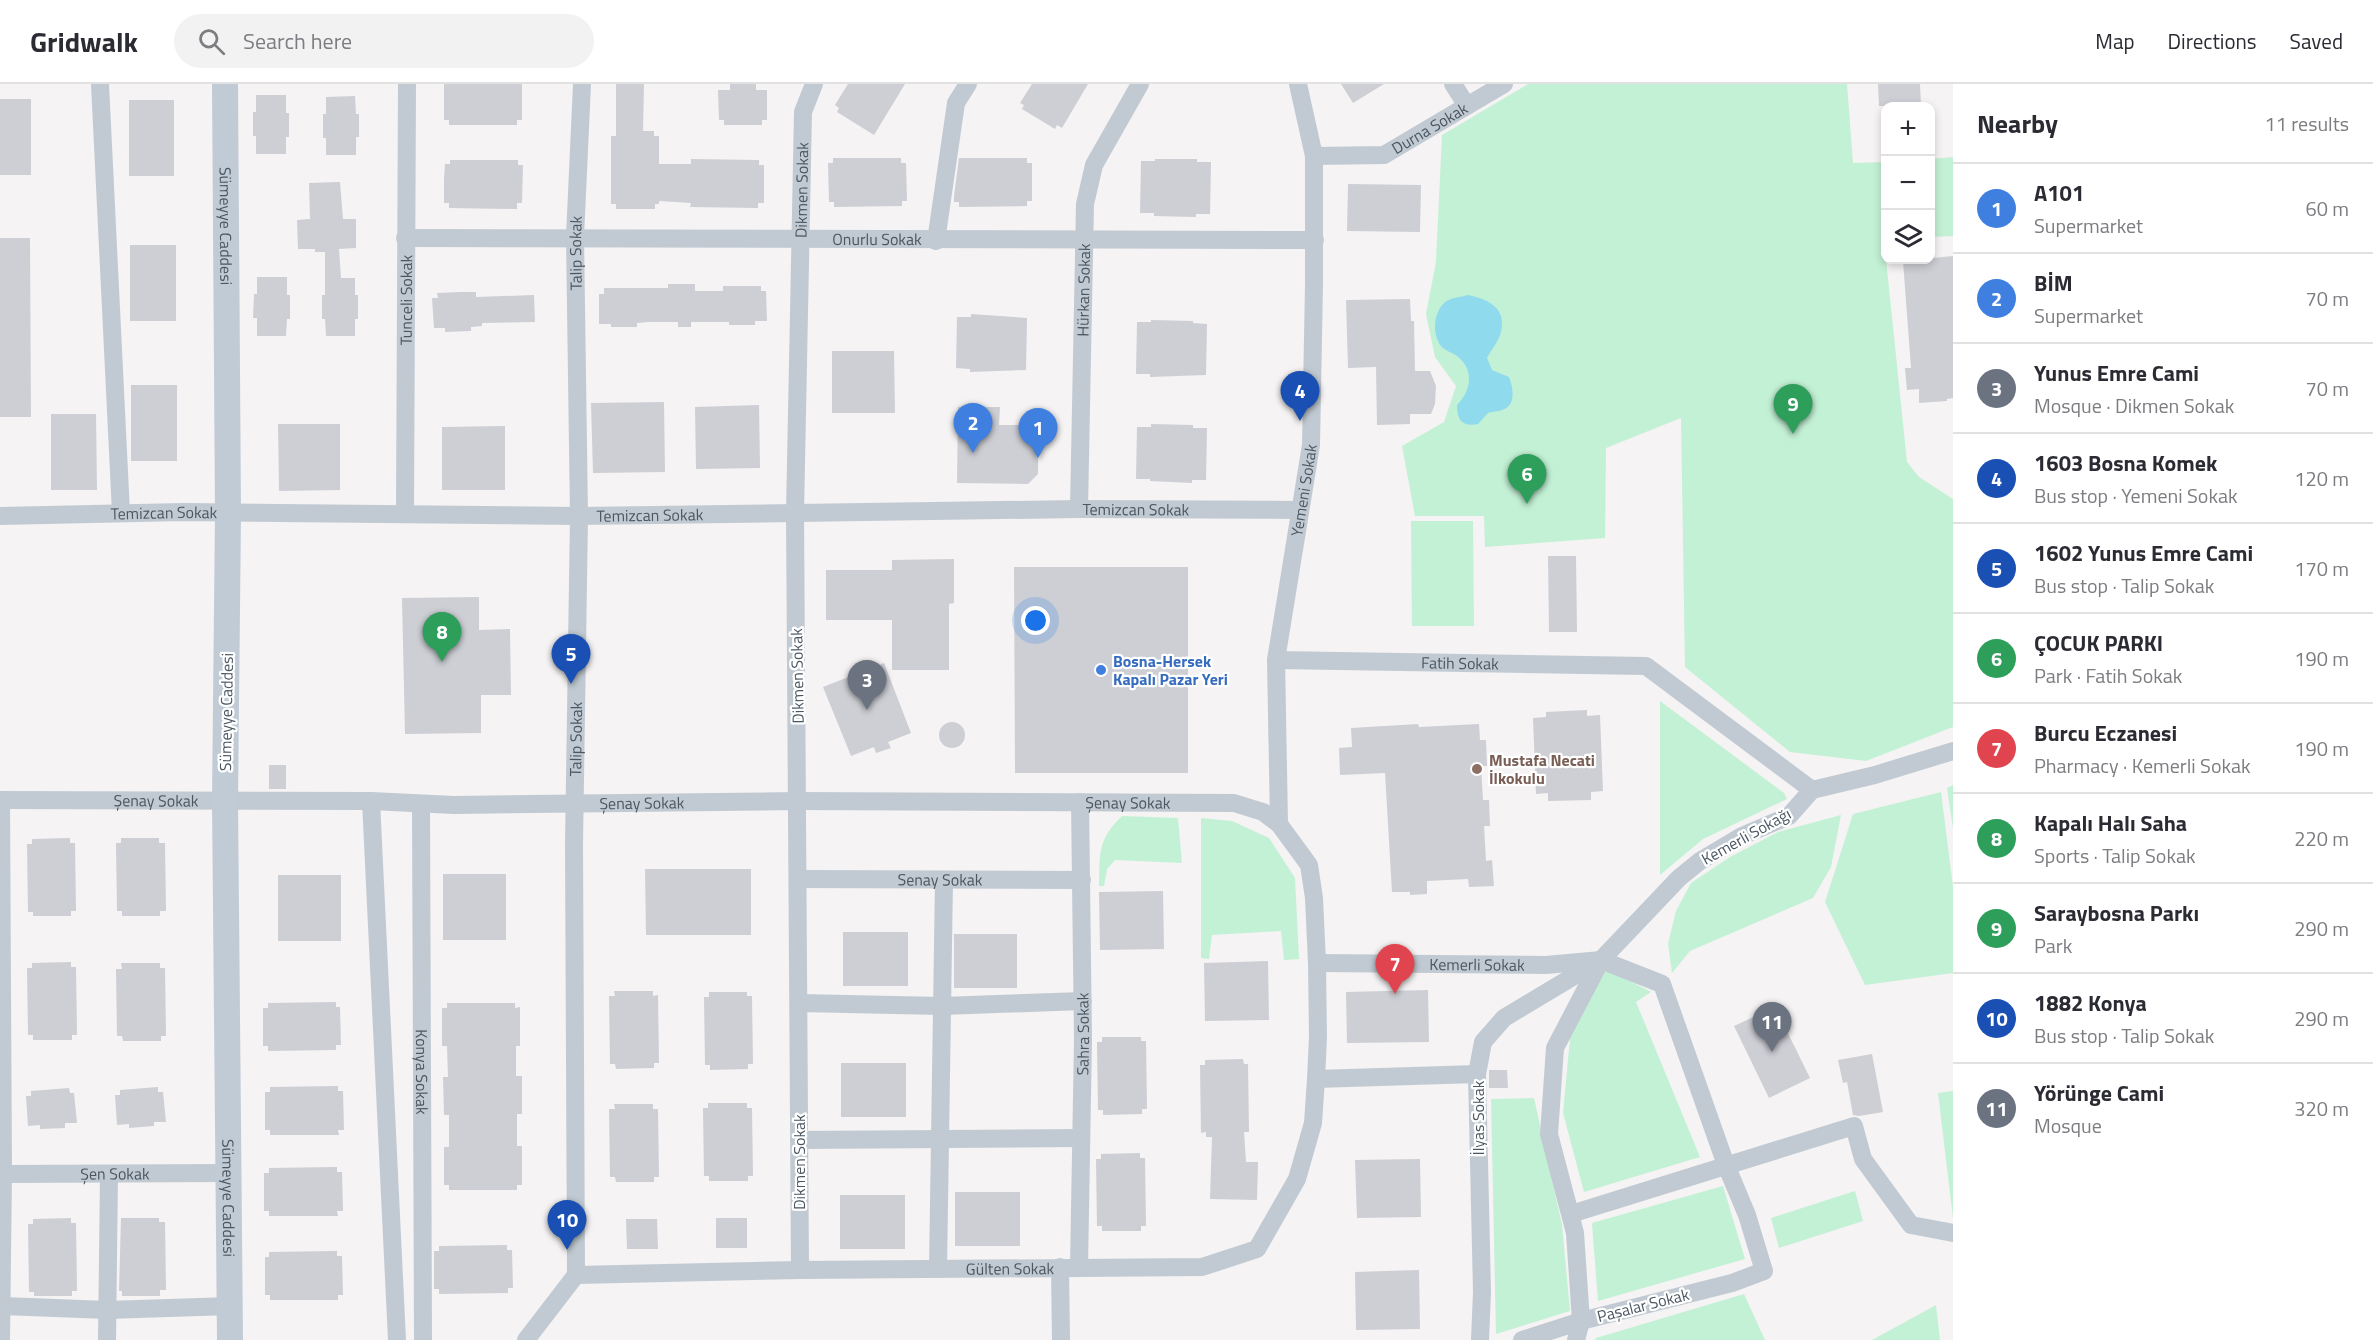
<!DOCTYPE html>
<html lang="en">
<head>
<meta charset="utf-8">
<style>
	body { margin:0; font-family:"Titillium Web",sans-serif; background:#f2f2f3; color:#2b2b33 }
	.controls { position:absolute; right:18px; top:18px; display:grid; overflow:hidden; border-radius:12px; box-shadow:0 3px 9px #0003 }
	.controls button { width:54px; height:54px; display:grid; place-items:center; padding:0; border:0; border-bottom:2px solid #e1e1e2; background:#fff; color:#2b2b33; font:30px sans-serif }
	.you { position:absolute; left:1036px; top:537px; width:21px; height:21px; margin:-15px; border:4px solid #fff; border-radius:50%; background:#1a73e8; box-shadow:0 0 0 9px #1a73e833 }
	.badge { display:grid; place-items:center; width:39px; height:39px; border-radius:50%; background:#ea580c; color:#fff; font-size:20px; font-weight:700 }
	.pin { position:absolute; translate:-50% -50px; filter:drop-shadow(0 2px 3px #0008) }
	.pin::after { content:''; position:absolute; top:32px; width:21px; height:18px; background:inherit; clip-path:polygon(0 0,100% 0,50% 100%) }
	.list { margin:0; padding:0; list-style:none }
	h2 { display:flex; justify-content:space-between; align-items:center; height:78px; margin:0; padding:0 24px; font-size:26px }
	h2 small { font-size:20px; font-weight:400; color:#7c7c81 }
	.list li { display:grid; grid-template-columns:39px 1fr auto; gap:18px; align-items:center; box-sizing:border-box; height:90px; padding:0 24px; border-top:2px solid #e1e1e2 }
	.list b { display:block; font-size:22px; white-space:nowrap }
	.list p { margin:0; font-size:20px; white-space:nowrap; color:#7c7c81 }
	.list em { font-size:20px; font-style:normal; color:#7c7c81 }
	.icon { flex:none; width:33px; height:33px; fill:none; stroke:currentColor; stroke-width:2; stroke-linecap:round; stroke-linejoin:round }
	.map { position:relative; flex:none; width:1953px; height:1256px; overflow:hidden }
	header { display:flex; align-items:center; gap:36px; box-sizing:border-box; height:84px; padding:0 30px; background:#fff; border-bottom:2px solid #e1e1e2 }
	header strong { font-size:28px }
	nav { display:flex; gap:33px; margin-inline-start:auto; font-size:21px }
	.search { width:420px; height:54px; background:#f2f2f3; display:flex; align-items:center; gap:15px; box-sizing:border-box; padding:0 21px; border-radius:33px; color:#7c7c81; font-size:22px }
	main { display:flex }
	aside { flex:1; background:#fff }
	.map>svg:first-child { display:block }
</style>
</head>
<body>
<header>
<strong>Gridwalk</strong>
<div class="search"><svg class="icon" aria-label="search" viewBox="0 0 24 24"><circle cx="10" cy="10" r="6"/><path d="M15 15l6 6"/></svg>Search here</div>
<nav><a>Map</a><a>Directions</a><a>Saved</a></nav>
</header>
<main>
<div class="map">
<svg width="1953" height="1256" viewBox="0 0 1953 1256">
	<rect width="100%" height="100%" fill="#f5f3f3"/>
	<path fill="#c3f1d5" d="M1528,0H1847L1853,79L1885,78L1884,156L1907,378L1919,393L1953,415V643L1866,677L1790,668L1685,583L1681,334L1606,364L1605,454L1485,463L1484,432H1415L1402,362L1444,338L1456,302L1435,273L1426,230L1436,178L1442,51Z
		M1953,73V152L1931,153V75Z
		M1411,437H1473L1474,542H1412Z
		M1660,617L1784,709L1787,715L1703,755L1660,791Z
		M1953,701V744L1947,704Z
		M1941,708L1953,803V889L1865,901L1825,818L1853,730Z
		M1841,731L1831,783L1813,814L1690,867L1672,889L1668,860L1676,827L1691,799L1730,773L1778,748Z
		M1122,732L1178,734L1182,779L1115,776L1107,785L1104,802H1099C1100,770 1097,756 1122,732Z
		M1201,734L1232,737L1269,754L1295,794L1299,875L1284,876L1281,847L1212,851L1209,875L1201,874Z
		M1611,887L1651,908L1636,918L1700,1073L1584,1108L1563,1029L1571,944L1599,889Z
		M1953,1007V1134L1938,1009Z
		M1534,1014L1562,1141L1570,1227L1496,1250L1491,1015Z
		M1723,1102L1745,1175L1598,1217L1592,1139Z
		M1855,1107L1863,1137L1779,1164L1771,1134Z
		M1744,1210L1765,1256H1595L1596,1254Z
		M1936,1221L1940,1256H1872Z"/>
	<path fill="#90daee" d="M1468,211C1487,215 1507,223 1501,248C1499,257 1491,266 1487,274L1492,286L1509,293C1513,303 1517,322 1502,326C1498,328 1493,327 1488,329L1478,340C1463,343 1457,337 1457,321C1471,307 1475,286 1457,272C1452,268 1445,267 1441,262C1432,250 1433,229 1445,218C1450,214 1461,213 1468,211Z"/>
	<path fill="#cdcfd5" d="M444,0H522V36H517V41H449V36H444Z
		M616,0H644L643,47H654V52H659V80H691V75L759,76V81H764V119H758V124L690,123L691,119L659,117V120H655V125H616V120H611V52H616Z
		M730,0H756V6H767V36H762V41H724V36H719L718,6H730Z
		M848,0H905L874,51L837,28L839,24L835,21Z
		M1032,0H1088L1062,44L1057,41L1055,45L1022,25L1024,21L1020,19Z
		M1341,0H1384L1353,19Z
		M1878,0H1920L1921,22H1879Z
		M256,11H286V29H289V53H286V70H256V52H253V28H256Z
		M355,12L356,30H359V53H356V71H326V54H323V30H326V13Z
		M0,15H31V91H0Z
		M129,16H174V92H129Z
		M833,74H901V79H906L907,117H902V122L834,123V118H829L828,79H833Z
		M959,74H1027V79H1032V117H1027V122L959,123V118H954V112Z
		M1155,75H1197V78H1211L1210,130H1196V133L1154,132V129H1140L1141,77H1155Z
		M450,76H518V81H523L522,119H517V125L449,124V119H444V95L445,80H450Z
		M340,98L343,135H356V164L339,165L341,194H355V211H358V235H355V252H326L325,235H322V211H325V168H315V165H298L297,136L310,135L309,99Z
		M1348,100L1421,101L1420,148L1347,147Z
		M0,154H30L31,333H0Z
		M130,161H176V237H130Z
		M1953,172V314L1947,315V317L1919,319V305L1907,306L1905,284H1911L1903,177Z
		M257,193H287V211H290V235H287L286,252H257V234H253L254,210H257Z
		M668,200H695V207H723V202H761V207H766L767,237H755V241H729V238H691V243H678V238H648L637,239V243H611V240H599V210H604V204H668Z
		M461,208H476V213L534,211L535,238L482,239V242L471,243V247L445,248V244H434L432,214H438L437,209Z
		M1410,215L1411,237H1414L1415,287H1430L1436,302L1435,320L1431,330H1410V340L1377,341L1376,283L1348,284L1346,216Z
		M971,230L1027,234L1026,286L970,288V285L956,284L957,233H971Z
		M1151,236L1193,237V239L1207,240L1206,291L1150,293V290H1136L1137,238H1151Z
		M832,267H894L895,329H832Z
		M131,301H177V377H131Z
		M664,318L665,388L593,389L591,319Z
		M759,321L760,384L696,385L695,323Z
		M958,323H1000L999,341H1038V390L1028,400L957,399Z
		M51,330H96L97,406H51Z
		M278,340H340V406L279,407Z
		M1151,340L1193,341V344H1207L1206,396H1192V399L1150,397V395H1136L1137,343H1151Z
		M505,342V406H442V343Z
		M1548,472H1576L1577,548H1549Z
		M954,475V519L949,520V586H892V536H826V486H892V476Z
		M1014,483H1188V689H1015Z
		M479,513V546L510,545L511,611H481V649L405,650L402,514Z
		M884,579L911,649L888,658L891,664L876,669L874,663L851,672L823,603Z
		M1587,626V632L1600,631L1603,707L1591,708V716L1548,717V709L1536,710L1533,634L1546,633V628Z
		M939 651a13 13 0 1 1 26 0a13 13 0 1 1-26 0Z
		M1418,640L1419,643L1479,640L1480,656H1486L1487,682H1481L1483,716H1489L1490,742H1484L1486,777L1492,776L1494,802L1469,803L1468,795L1427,797V810L1410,811V808H1392L1385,689L1340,691L1339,664L1352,663L1351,644Z
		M269,681H286V705H269Z
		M70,754V759H75L76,827H71V832H33V828H28L27,760H32V755Z
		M121,754H159V759H165L166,827H160V832H122V827H117L116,759H121Z
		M645,785H751V851H646Z
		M443,790H506V856H443Z
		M278,791H341V857H278Z
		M1163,807L1164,865L1100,866L1099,808Z
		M843,848H908V902H843Z
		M954,850H1017V904H954Z
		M1268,877L1269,936L1205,937L1204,879Z
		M71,878V883H76L77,951H72V956H33V951H28L27,884H32V879Z
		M121,879H160V884H165L166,952H161V957H123L122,952H117L116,885H122Z
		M1428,906L1429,958L1347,959L1346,908Z
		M614,907H653V912L658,911L659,979H654V984L616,985L615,980H610L609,912H615Z
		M709,908H747V912H752L753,980H748V985L710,986V981H705L704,913H709Z
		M336,918V923H340L341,961H336V966L268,967V962H263V924H268V919Z
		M447,919H515V924L520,923V962H516V992H522V1030H517V1062H522V1101H517V1106H449V1101H444V1063H449V1031H444L443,993H448L447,962H442V924H447Z
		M1775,923L1810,994L1769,1014L1734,942Z
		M1102,953H1141V957H1146L1147,1025H1142V1030L1103,1031V1026H1098L1097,958H1102Z
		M1872,970L1883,1028L1859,1032L1853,1031L1847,998L1843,999L1838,976Z
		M1243,975L1244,980H1248L1249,1048H1244L1246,1078H1258L1257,1116L1210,1115L1212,1053H1206V1048L1201,1049L1200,981H1205V976Z
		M841,979H906V1033H841Z
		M1489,986H1507L1508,1004H1489Z
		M338,1002V1007H343L344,1046H338L339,1051H270V1046H265V1008H270V1003Z
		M158,1003V1008H163L166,1038H154V1042L129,1044V1040L117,1041L115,1011H120V1006Z
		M69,1004L70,1009H74L77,1039H65V1044L40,1045V1041L28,1042L26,1012H31V1007Z
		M708,1019H747V1024H752L753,1092H748V1097H709V1092H704L703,1024H708Z
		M614,1020H653V1025H658L659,1093H654V1098H616L615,1093H610L609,1025H615Z
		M1140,1069V1074H1145L1146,1142H1141V1147H1102V1142H1097L1096,1075H1101V1070Z
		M1420,1075L1421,1133L1357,1134L1355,1076Z
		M337,1083V1088H342L343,1127H337L338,1132H269V1127H264V1089H269V1084Z
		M955,1108H1020V1162H955Z
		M840,1111H905V1165H840Z
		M71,1134V1139H76L77,1207H72V1212H34V1208H29L28,1140H33V1135Z
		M121,1134H159V1138H165L166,1206H160V1212H122V1207H119Z
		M716,1134H747V1164H716Z
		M626,1135H657L658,1165H627Z
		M507,1161V1166H512L513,1204H508V1209L439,1210V1205H434V1167H439V1162Z
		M337,1167V1172H342L343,1211H338V1216H270V1211H265V1173H269V1168Z
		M1419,1186L1420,1245L1356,1246L1355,1188Z"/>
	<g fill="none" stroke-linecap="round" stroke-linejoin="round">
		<g stroke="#c1cad2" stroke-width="18">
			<path d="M100,0L121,429"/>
			<path d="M1453,0L1467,22"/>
			<path id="s1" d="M1314,72L1384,71L1504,0"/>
			<path id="s2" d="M405,154L1315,156"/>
			<path d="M936,157L956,19L968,0"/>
			<path id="s3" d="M1079,425L1085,120L1094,81L1140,0"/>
			<path id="s4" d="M405,430L407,0"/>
			<path id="s5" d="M0,432L183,428L579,432L1079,425L1300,426"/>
			<path id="s6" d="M1276,576L1646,582L1812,706"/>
			<path id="s7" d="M0,716L371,717L454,721L798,717L1234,719L1263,728L1279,740L1309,781L1314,814L1317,879L1318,953L1316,995L1477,990"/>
			<path d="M1,716L3,1090L1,1256"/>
			<path d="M371,717L397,1256"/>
			<path id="s8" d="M421,720L423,1256"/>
			<path id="s9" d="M1279,740L1276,576L1311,361L1314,200V72L1298,0"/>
			<path id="s10" d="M798,795L1082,796"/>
			<path id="s11" d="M1317,879L1546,881L1601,876L1662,900L1726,1081L1747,1131L1764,1187L1732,1199L1581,1237L1522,1256"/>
			<path d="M799,919L942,922L1083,917"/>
			<path d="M799,1056L1081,1054"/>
			<path id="s12" d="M3,1090L228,1089"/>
			<path d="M1571,1130L1854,1042L1863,1075L1911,1141L1953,1149"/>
			<path d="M1060,1183L1061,1256"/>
			<path id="s13" d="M1079,1184L1083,955L1080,718"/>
			<path d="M938,1185L944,796"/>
			<path id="s14" d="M800,1186L795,429L803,28L814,0"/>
			<path id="s15" d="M576,1191L800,1186L1202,1183L1257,1165L1297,1095L1313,1039L1316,995"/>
			<path d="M3,1222L107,1226L230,1222"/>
			<path d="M107,1256L109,1090"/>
			<path id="s16" d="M526,1256L576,1191L574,760L579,432L575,153L582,0"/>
			<path d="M1480,1256L1482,1208L1477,990L1483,958L1504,934L1594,880"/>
			<path d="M1576,1256L1581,1237L1575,1149L1549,1050L1555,964L1601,876L1679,794L1700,777L1742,752L1789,732L1812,706L1875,691L1953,667"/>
		</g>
		<path stroke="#c1cbd6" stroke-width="26" id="s17" d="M225,0L228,429L225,717L230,1256"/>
	</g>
	<circle fill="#3f7fe0" stroke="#fff" stroke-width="2" cx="1101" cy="586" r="6"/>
	<circle fill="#8d6e63" stroke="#fff" stroke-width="2" cx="1477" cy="685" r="6"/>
	<g text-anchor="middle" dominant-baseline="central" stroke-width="4.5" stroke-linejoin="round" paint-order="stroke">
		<g font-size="16" fill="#4a5661" stroke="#fff">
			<text stroke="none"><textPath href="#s1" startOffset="123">Durna Sokak</textPath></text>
			<text stroke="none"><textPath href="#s14" startOffset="1080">Dikmen Sokak</textPath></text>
			<text stroke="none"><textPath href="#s17" startOffset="142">Sümeyye Caddesi</textPath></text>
			<text stroke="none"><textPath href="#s2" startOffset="472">Onurlu Sokak</textPath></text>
			<text stroke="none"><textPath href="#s16" startOffset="1104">Talip Sokak</textPath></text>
			<text stroke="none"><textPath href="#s3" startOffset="219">Hürkan Sokak</textPath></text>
			<text stroke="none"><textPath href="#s4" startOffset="214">Tunceli Sokak</textPath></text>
			<text stroke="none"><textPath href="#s9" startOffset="336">Yemeni Sokak</textPath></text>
			<text stroke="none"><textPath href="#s5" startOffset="1136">Temizcan Sokak</textPath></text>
			<text stroke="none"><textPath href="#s5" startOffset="164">Temizcan Sokak</textPath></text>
			<text stroke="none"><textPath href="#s5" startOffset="650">Temizcan Sokak</textPath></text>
			<text stroke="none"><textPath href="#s6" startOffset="184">Fatih Sokak</textPath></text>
			<text transform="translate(797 592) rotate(-91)">Dikmen Sokak</text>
			<text transform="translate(226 628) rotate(-89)">Sümeyye Caddesi</text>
			<text stroke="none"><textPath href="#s16" startOffset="618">Talip Sokak</textPath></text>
			<text stroke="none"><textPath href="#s7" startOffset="156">Şenay Sokak</textPath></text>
			<text stroke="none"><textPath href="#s7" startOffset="1128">Şenay Sokak</textPath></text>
			<text stroke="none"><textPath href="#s7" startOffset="642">Şenay Sokak</textPath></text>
			<text transform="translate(1746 752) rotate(-29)">Kemerli Sokağı</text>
			<text stroke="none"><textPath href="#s10" startOffset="142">Senay Sokak</textPath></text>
			<text stroke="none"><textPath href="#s11" startOffset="160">Kemerli Sokak</textPath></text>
			<text stroke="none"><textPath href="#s13" startOffset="234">Sahra Sokak</textPath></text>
			<text stroke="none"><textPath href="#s8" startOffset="268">Konya Sokak</textPath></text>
			<text transform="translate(1478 1034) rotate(-90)">İlyas Sokak</text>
			<text transform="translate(799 1078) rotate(-90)">Dikmen Sokak</text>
			<text stroke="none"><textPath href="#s12" startOffset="112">Şen Sokak</textPath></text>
			<text stroke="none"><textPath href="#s17" startOffset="1114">Sümeyye Caddesi</textPath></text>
			<text stroke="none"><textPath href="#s15" startOffset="434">Gülten Sokak</textPath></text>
			<text transform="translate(1643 1221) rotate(-14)">Paşalar Sokak</text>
		</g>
		<g font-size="16" font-weight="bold" fill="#366cbe" stroke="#fff" text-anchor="start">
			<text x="1113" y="577">Bosna-Hersek<tspan x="1113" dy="18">Kapalı Pazar Yeri</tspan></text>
		</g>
		<g font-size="16" font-weight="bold" fill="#785e54" stroke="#fff" text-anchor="start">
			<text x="1489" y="676">Mustafa Necati<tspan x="1489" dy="18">İlkokulu</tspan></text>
		</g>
	</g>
</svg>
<div class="controls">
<button>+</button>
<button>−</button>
<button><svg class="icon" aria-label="layers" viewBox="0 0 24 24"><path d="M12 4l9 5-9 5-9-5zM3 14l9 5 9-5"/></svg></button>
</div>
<div class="you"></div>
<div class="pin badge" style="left:1038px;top:374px;background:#3f7fe0">1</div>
<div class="pin badge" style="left:973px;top:369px;background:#3f7fe0">2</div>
<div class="pin badge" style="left:867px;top:626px;background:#6b7280">3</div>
<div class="pin badge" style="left:1300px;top:337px;background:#1a4fb4">4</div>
<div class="pin badge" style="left:571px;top:600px;background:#1a4fb4">5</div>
<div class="pin badge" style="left:1527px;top:420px;background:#2e9e5b">6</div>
<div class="pin badge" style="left:1395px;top:910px;background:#e0444e">7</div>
<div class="pin badge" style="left:442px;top:578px;background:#2e9e5b">8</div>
<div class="pin badge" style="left:1793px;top:350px;background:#2e9e5b">9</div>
<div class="pin badge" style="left:567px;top:1166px;background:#1a4fb4">10</div>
<div class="pin badge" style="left:1772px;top:968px;background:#6b7280">11</div>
</div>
<aside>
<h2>Nearby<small>11 results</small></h2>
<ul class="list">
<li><span class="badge" style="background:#3f7fe0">1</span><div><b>A101</b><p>Supermarket</p></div><em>60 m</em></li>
<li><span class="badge" style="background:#3f7fe0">2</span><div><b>BİM</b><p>Supermarket</p></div><em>70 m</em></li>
<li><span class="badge" style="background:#6b7280">3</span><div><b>Yunus Emre Cami</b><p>Mosque · Dikmen Sokak</p></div><em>70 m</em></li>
<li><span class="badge" style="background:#1a4fb4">4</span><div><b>1603 Bosna Komek</b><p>Bus stop · Yemeni Sokak</p></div><em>120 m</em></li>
<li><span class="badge" style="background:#1a4fb4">5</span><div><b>1602 Yunus Emre Cami</b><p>Bus stop · Talip Sokak</p></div><em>170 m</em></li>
<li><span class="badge" style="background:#2e9e5b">6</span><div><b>ÇOCUK PARKI</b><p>Park · Fatih Sokak</p></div><em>190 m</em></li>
<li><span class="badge" style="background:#e0444e">7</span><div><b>Burcu Eczanesi</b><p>Pharmacy · Kemerli Sokak</p></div><em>190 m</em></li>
<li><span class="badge" style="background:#2e9e5b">8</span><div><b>Kapalı Halı Saha</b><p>Sports · Talip Sokak</p></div><em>220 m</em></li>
<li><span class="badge" style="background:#2e9e5b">9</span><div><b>Saraybosna Parkı</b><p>Park</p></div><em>290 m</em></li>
<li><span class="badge" style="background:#1a4fb4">10</span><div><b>1882 Konya</b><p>Bus stop · Talip Sokak</p></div><em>290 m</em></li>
<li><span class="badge" style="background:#6b7280">11</span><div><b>Yörünge Cami</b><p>Mosque</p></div><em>320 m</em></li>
</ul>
</aside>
</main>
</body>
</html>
